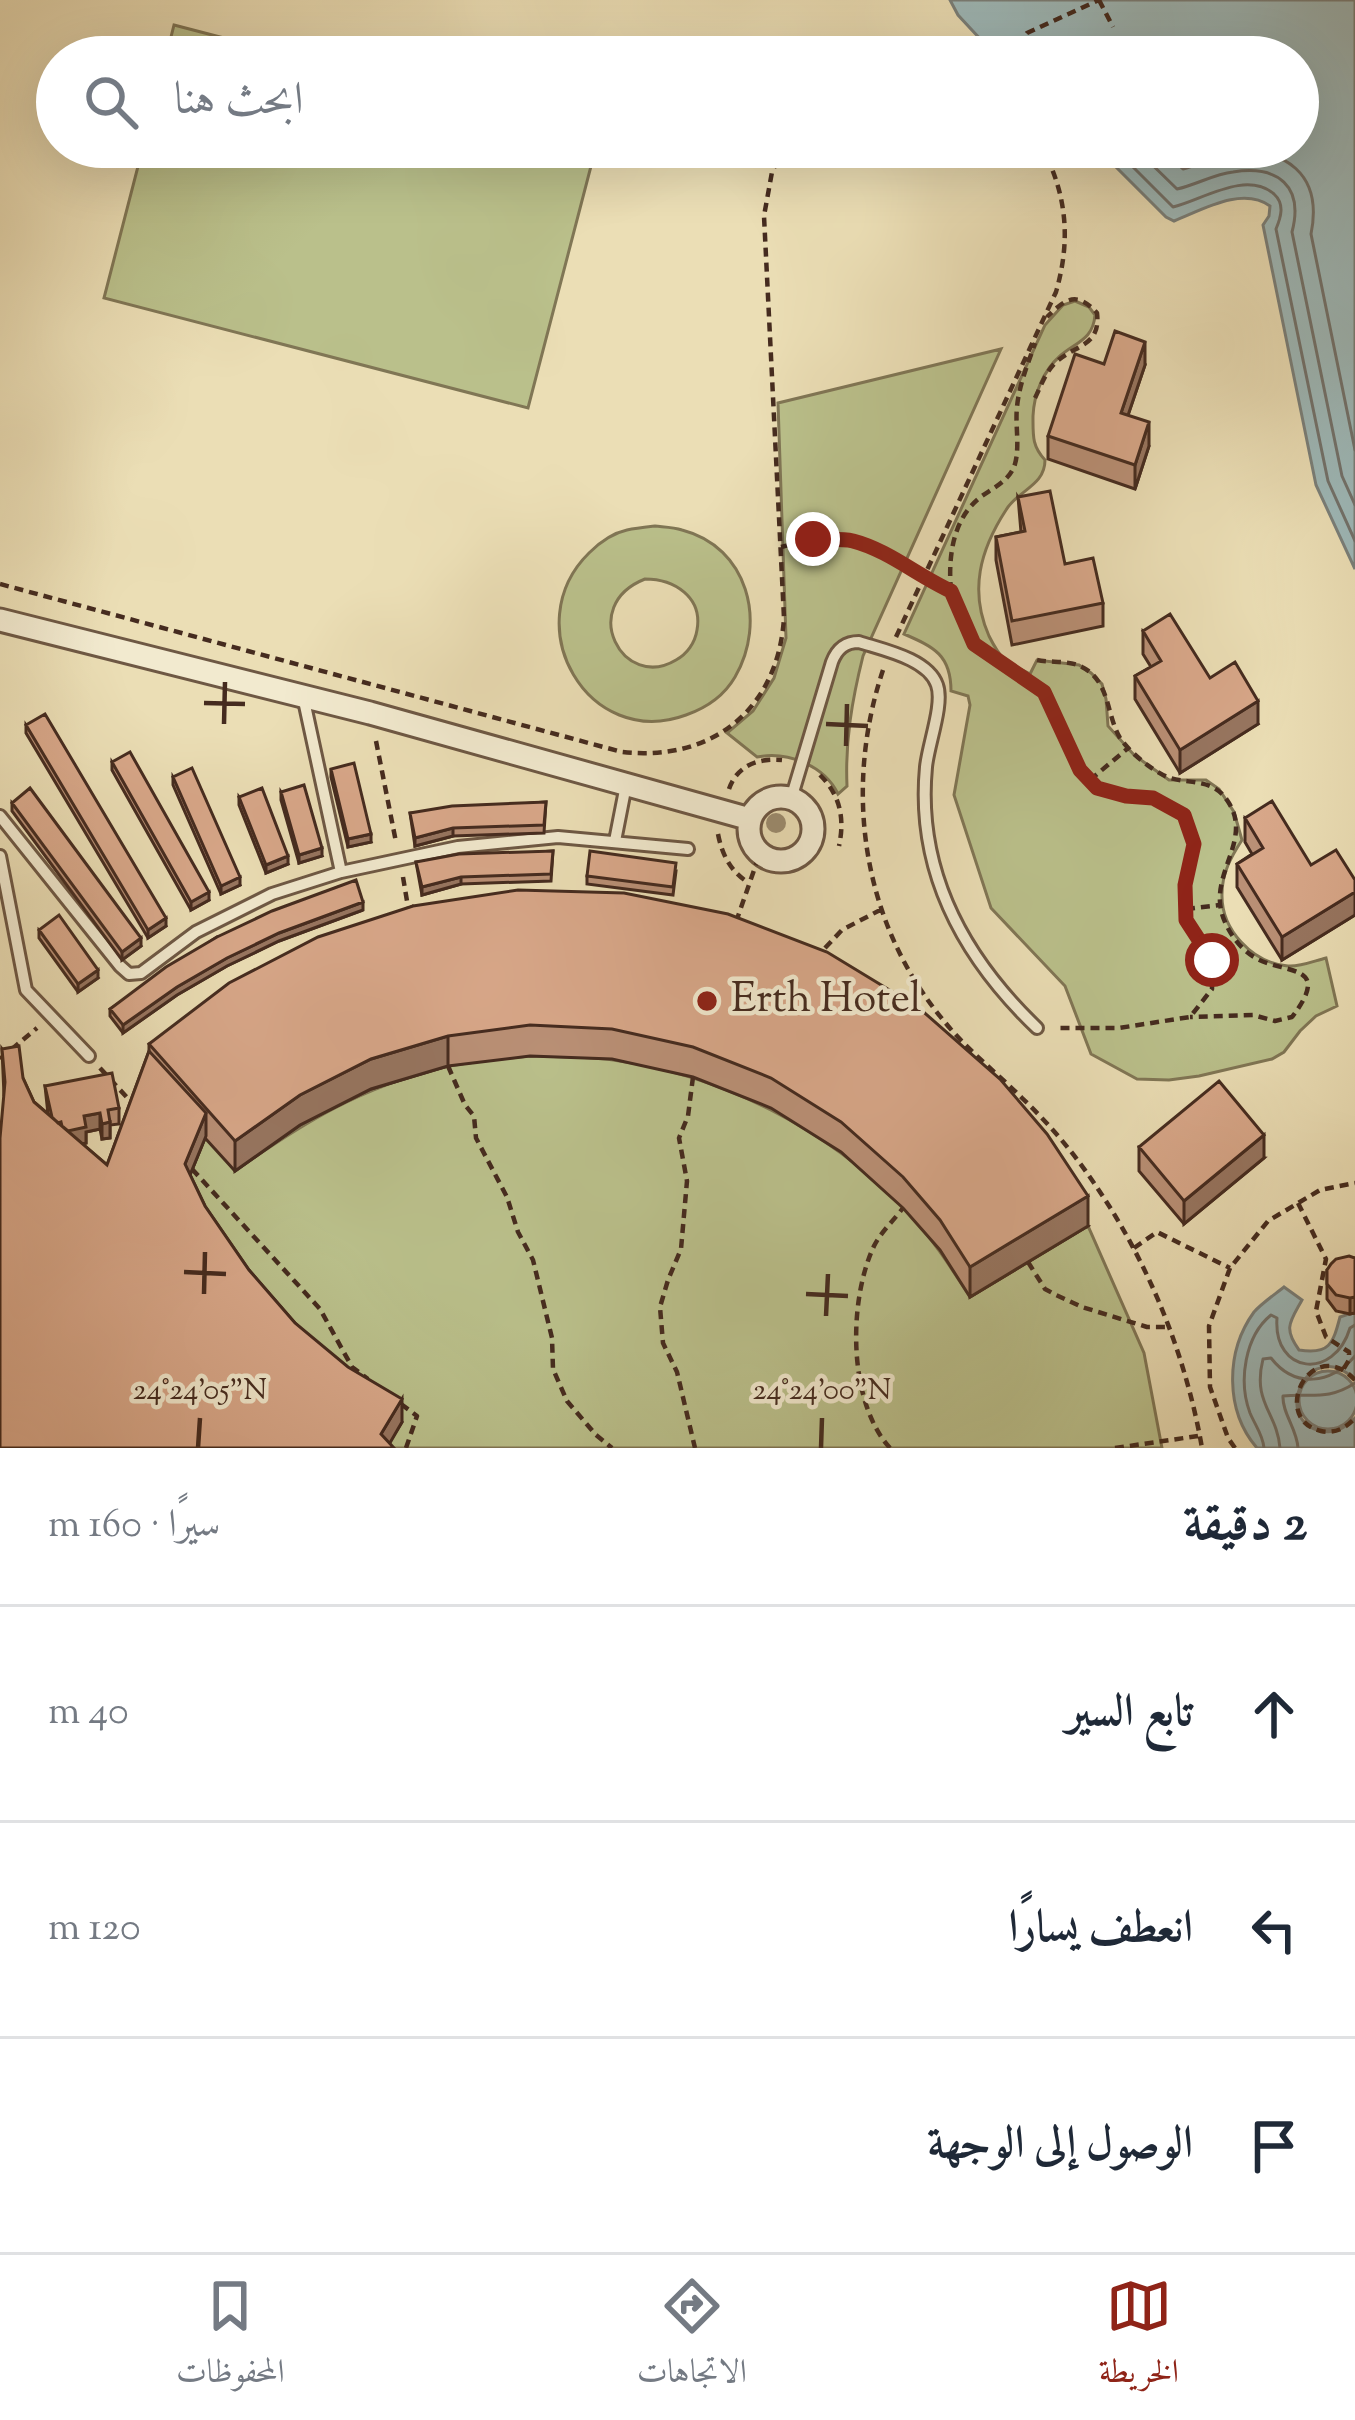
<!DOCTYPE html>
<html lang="ar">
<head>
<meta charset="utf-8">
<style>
	body { margin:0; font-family:"Sorts Mill Goudy",Amiri,serif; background:#f6f6f7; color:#1f2937; direction:rtl }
	.stop { position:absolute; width:36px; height:36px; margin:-27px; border:9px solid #8f2418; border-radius:50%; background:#fff }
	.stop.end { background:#8f2418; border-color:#fff; box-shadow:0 3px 12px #0008 }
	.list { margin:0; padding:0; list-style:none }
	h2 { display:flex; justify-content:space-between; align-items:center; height:156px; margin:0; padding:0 48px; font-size:51px }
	h2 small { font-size:39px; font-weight:400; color:#747a83 }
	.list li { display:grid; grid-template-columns:78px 1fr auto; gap:36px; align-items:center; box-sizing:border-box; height:216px; padding:0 48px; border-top:3px solid #e0e1e3 }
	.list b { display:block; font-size:45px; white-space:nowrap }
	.list em { font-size:39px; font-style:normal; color:#747a83 }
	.icon { flex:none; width:66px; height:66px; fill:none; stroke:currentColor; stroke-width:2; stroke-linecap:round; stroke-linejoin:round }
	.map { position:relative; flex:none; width:1355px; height:1448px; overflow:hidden; direction:ltr }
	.search { position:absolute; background:#fff; box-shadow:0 12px 48px #0002; left:36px; right:36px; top:36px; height:132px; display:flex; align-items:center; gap:30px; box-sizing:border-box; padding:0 42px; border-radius:66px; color:#747a83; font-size:45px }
	.sheet { height:804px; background:#fff }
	nav { display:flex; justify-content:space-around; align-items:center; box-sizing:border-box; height:168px; border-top:3px solid #e0e1e3; background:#fff; font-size:33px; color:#747a83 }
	nav a { display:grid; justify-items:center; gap:6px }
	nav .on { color:#8f2418 }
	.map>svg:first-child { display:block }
</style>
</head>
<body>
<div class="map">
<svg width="1355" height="1448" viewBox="0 0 1355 1448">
	<rect width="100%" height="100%" fill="#ebdeb5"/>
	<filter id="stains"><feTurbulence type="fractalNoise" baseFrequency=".00167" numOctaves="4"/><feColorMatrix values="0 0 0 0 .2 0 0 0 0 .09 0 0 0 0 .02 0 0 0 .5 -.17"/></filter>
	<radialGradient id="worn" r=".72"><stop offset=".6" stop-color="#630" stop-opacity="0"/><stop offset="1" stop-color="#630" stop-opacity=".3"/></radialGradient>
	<path fill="#bac08b" stroke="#807655" stroke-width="3" fill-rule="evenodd" d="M174,25L297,57H166Z
		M143,147H596L528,408L104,298Z
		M1075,301L1089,307L1095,315C1093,340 1076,342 1060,356C1043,371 1034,394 1033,416C1033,436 1032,446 1045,460C1045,486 1018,490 1006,510C980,550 969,591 989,636C993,644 998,654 1005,660C1011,666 1022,669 1030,674L1037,660L1079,665L1091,673L1102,684L1106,699L1108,726L1134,755L1169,780H1206L1219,789L1234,812L1242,840C1231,857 1222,873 1222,894C1221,929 1252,963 1288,966C1300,967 1314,961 1326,958L1337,1006L1316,1016L1300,1031L1284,1052L1272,1059L1199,1076L1169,1080L1137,1079L1091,1054L1065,986L991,908L954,795L970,705L968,696L951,691C951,655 934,647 904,634L1045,325L1063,305Z
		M1001,349L863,656C852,700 845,741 847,786L838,794C824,765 787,751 757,757L727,733L753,711L774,678L786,638L778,403Z
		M655,526C663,527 673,527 682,530C748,547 767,622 735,677C724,696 706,708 686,715C588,751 516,625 589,553C599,543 613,533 627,530C636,528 646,527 655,526ZM645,579C674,579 703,597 697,630C695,643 687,654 676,660C623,692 577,606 645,579Z
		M530,1056C557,1057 586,1056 613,1060C723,1075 827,1129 904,1208C930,1235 950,1266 970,1297L1088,1226L1144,1353L1162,1448H387L295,1346L185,1187L206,1136L235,1171C304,1122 361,1087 445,1067C473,1061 502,1059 530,1056Z"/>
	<path fill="#9eb9b9" stroke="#7a807b" stroke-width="3" d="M950,0H1355V569L1316,485L1263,225L1269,216L1270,206C1242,186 1202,210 1174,221L1166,217L1096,147H1298V57H997L958,15Z
		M1284,1287L1302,1300C1290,1322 1283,1328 1299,1350C1329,1355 1333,1344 1340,1317L1355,1312V1380C1311,1334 1269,1419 1321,1431C1335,1434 1345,1428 1355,1418V1448H1257C1225,1411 1225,1352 1254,1312C1262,1303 1274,1295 1284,1287Z
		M1299 1400a29 29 0 1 1 58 0a29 29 0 1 1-58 0Z"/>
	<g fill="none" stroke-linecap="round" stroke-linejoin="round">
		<path stroke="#72726c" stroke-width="3" d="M1113,147L1173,207C1202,200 1246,170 1274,194C1285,204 1281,217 1276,229L1328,481L1355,541
			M1134,147L1177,189C1196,185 1214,174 1233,172C1278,165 1304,186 1292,232L1342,476L1355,505
			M1159,147L1183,169C1198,165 1212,157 1228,154C1286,145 1323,175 1311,234L1355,450
			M1264,1448C1263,1435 1255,1425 1250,1413C1238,1381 1245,1336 1271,1315L1277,1318C1273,1374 1334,1381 1350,1328L1355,1325
			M1280,1448C1277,1412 1252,1403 1263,1359L1271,1358C1295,1389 1331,1384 1355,1356
			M1298,1448C1297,1429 1282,1413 1283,1396C1310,1393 1328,1401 1355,1383"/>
		<defs>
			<path id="service" d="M303,696L341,872
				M791,799L832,662C837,649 845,642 859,642C884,650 928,659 937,685C944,704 928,745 926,767C916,872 963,957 1037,1028
				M0,816L120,966L129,974L141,973L196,932L272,894L341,872L458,847L558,837L688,849
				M615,841L626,785
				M0,856L26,990L89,1056"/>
			<path id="minor" d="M0,620L370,713L750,819
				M749 829a32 32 0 1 1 64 0a32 32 0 1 1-64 0Z"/>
		</defs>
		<use href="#service" stroke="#6e5844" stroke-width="16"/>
		<use href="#minor" stroke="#6e5844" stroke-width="27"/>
		<path stroke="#452b1f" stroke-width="4.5" stroke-dasharray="9 6" stroke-linecap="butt" d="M1099,0L1113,27
			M1008,57L1027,33L1099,0
			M1035,398C1041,386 1045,373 1055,363C1075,344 1101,347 1097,313C1077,291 1066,298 1047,317
			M781,547L813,539L850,541L888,556L951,591L974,644L1044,692L1080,770L1097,788L1125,796L1153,798L1184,815L1194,844L1185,885L1187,920L1195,938L1212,960V989L1190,1017L1119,1028H1057
			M0,584L622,752C713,762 778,709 784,618L764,216L772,172L784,147
			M951,591C948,558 952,518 982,496C995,487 1010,480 1015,464C1020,446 1015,425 1017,407C1019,385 1028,364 1035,343
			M896,637L1056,292C1071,240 1067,195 1042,147
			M1037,660C1052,663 1069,660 1082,667C1110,681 1106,714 1120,738C1126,747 1137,757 1146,764C1153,769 1161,775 1170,778C1191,784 1213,779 1227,800C1256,841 1204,876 1225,922C1231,936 1241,949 1254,957C1283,975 1334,962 1292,1017L1275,1021L1253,1015L1190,1017
			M883,670C843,790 862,923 944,1021C967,1050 996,1072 1022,1098C1046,1121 1068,1146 1087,1173C1145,1254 1185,1350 1202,1448
			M376,741L396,842
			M820,775C840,795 845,818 839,846
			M1090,780L1127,749
			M729,789C737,765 759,758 782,760
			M718,834C722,855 731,872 749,883
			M403,877L409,913
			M1186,909L1220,905
			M736,922L760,853
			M825,948L842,930L882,909
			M0,1059L37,1028
			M448,1066L465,1105L474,1116L476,1138L507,1197L518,1232L533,1260L552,1338L553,1369L567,1401L596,1435L612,1448
			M100,1068L133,1104
			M693,1077L688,1116L679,1138L687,1181L681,1249L668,1280L660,1307L663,1343L677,1372L695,1448
			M192,1169L320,1309L352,1367L368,1379
			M1298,1203L1326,1259L1316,1311L1326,1337L1349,1352V1360L1343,1370
			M1134,1248L1157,1232L1230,1268
			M1028,1262L1045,1289L1056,1295L1082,1307L1147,1327H1168
			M1355,1380C1311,1333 1269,1419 1321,1431C1335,1434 1346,1428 1355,1418
			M401,1404L417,1416L406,1448
			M890,1448C848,1402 848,1301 874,1246C881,1232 894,1220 903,1208
			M1115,1448L1198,1436
			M1235,1448L1228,1438L1210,1387L1209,1326L1230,1268L1268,1221L1320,1190L1355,1183"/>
		<use href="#service" stroke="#f2eacf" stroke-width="10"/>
		<use href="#minor" stroke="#f2eacf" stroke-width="21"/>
	</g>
	<circle fill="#9c8c6f" cx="776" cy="823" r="10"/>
	<path fill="#ba9076" stroke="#452b1f" stroke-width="3" d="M1104,364L1145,365L1128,415L1149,446L1135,489L1048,459V436Z
		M1018,497L1065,564L1103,603V626L1012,645L996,560V537L1021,532Z
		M1143,631L1210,678L1258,724L1180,773L1135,699V676L1151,667L1143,654Z
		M26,725L166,926L148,938L26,733Z
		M112,762L209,900L191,910L112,770Z
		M331,769L371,842L348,847L331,777Z
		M173,777L240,885L221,894L173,785Z
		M281,792L322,856L299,863L281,800Z
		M239,797L288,864L266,873L239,805Z
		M546,802L544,833L453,836L415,846L410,813Z
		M12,803L141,946L122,960L12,811Z
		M1245,818L1311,865L1355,880V915L1282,960L1237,887V864L1252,854L1245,842Z
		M553,851L551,881L461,884L422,895L416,862Z
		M676,871L673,895L587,884V876Z
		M413,906L1088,1226L970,1297L940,1250L903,1208L841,1152L771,1108L693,1077L612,1059L530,1056L448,1066L371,1089L300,1125L235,1171L205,1138L190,1175L205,1206L249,1270L295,1323L402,1422L389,1443L4,1095L2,1049L23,1078L34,1102L48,1114L45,1086L119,1108V1124L110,1125V1138L102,1139L100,1129L86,1132V1143L82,1144L107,1165L149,1051V1044Z
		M363,910L279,941L227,966L177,995L123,1033L110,1016V1009L217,937Z
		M39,930L98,978L78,992L39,938Z
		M1139,1147L1264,1158L1184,1224L1139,1171Z
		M1355,1258V1313L1350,1314L1336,1311L1327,1299V1270Z"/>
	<path fill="#977560" stroke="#452b1f" stroke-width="3" d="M1145,342V365L1121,436V413Z
		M1149,422V446L1135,489V465Z
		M1258,701V724L1180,773V750Z
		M453,828V836L415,846V838Z
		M371,834V842L348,847V839Z
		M322,848V856L299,863V855Z
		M288,856V864L266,873V865Z
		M240,877V885L221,894V886Z
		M461,877V884L422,895V887Z
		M209,892V900L191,910V902Z
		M1355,892V915L1282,960V937Z
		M363,902V910L279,941L227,966L177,995L123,1033V1025L177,987L227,958L279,933Z
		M166,918V926L148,938V930Z
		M141,938V946L122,960V952Z
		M98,970V978L78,992V984Z
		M448,1036V1066L371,1089L300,1125L235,1171V1141L300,1095L371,1059Z
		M100,1113V1129L86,1132V1143L63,1148V1132L84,1116Z
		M206,1113V1136L185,1187V1164Z
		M110,1122V1138L102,1139V1124Z
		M1264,1135V1158L1184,1224V1201Z
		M1088,1196V1226L970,1297V1267Z
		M1355,1297V1313L1350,1314V1298Z
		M402,1399V1422L387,1448L381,1434Z"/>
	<path fill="#d8a789" stroke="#452b1f" stroke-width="3" d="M1115,331L1145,342L1121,413L1149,422L1135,465L1048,436L1075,354L1104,364Z
		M1050,491L1065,564L1093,558L1103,603L1012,621L996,537L1025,531L1018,497Z
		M1170,614L1210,678L1235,662L1258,701L1180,750L1135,676L1161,661L1143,631Z
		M45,714L166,918L148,930L26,725Z
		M130,752L209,892L191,902L112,762Z
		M354,763L371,834L348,839L331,769Z
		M192,768L240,877L221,886L173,777Z
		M304,785L322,848L299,855L281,792Z
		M30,788L141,938L122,952L12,803Z
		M262,788L288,856L266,865L239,797Z
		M1272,801L1311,865L1336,850L1355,880V892L1282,937L1237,864L1263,848L1245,818Z
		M546,802L544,825L453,828L415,838L410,813L452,806Z
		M553,851L551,874L461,877L422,887L416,862L459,854Z
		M590,851L676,863L673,887L587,876Z
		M356,880L363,902L279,933L227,958L177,987L123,1025L110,1009L166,967L217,937L272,911Z
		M518,890L624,893L728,914L827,952L919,1008L1000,1079L1047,1134L1088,1196L970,1267L940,1220L903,1177L841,1122L771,1078L693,1047L612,1029L530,1025L448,1036L371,1059L300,1095L235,1141L149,1044L229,983L318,937L413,906Z
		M59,915L98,970L78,984L39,930Z
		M19,1046L23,1078L34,1102L107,1165L149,1051L206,1113L185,1164L205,1206L249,1270L295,1323L348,1367L402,1399L381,1434L394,1448H0V1138L5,1082L2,1049Z
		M112,1073L119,1108L108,1110L110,1122L102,1124L100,1113L84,1116L86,1127L68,1131L62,1126L61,1122L58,1123L52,1117L45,1086Z
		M1219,1081L1264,1135L1184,1201L1139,1147Z
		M1349,1256L1355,1258V1297L1350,1298L1336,1295L1327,1284V1270L1331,1264L1336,1259Z"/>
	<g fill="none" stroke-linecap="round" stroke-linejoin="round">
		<path stroke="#8f2418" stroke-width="15" d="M813,539C825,540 840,538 853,541C888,550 918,576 951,591L974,644L1044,692L1080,770L1097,788L1126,796L1153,798L1184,815L1194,844L1185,885L1186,920L1212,960"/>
	</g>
	<path fill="none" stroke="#452b1f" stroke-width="4.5" d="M204,703L245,704M224,724L225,682M826,724L868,726M846,746L847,704M184,1272L226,1274M204,1294L205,1252M806,1294L848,1296M826,1316L828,1274M198,1448L200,1418M821,1448L822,1418"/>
	<circle fill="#8f2418" stroke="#f2eacf" stroke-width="4.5" cx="707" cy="1001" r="12"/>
	<g text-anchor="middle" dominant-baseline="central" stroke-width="9" stroke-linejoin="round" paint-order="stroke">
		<g font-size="42" fill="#452b1f" stroke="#f2eacf" text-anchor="start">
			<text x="731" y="1001">Erth Hotel</text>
		</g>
	</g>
	<g font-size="30" text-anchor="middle" fill="#452b1f" stroke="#f2eacf" stroke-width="9" stroke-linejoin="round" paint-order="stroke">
		<text x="200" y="1399">24°24'05"N</text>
		<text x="822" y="1399">24°24'00"N</text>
	</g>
	<rect width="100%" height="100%" filter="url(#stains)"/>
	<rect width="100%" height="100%" fill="url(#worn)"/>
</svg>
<div class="stop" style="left:1212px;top:960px"></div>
<div class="stop end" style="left:813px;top:539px"></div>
<div class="search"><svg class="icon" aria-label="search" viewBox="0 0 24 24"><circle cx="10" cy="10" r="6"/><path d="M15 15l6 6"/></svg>ابحث هنا</div>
</div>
<section class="sheet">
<h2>2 دقيقة<small>سيرًا · 160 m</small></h2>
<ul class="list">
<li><svg class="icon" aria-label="ahead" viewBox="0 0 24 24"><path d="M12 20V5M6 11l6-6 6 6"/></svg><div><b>تابع السير</b></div><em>40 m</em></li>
<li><svg class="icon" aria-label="left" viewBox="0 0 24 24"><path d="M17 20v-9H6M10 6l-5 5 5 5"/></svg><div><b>انعطف يسارًا</b></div><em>120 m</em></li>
<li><svg class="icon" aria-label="arrive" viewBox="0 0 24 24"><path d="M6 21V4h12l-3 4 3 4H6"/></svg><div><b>الوصول إلى الوجهة</b></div></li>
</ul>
</section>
<nav>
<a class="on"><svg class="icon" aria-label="map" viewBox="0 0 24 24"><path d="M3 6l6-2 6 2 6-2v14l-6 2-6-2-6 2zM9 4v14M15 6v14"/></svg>الخريطة</a>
<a><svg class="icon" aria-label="directions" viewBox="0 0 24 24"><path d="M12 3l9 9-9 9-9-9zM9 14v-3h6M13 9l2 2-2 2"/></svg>الاتجاهات</a>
<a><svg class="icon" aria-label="saved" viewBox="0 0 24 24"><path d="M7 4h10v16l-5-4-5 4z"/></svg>المحفوظات</a>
</nav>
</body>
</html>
